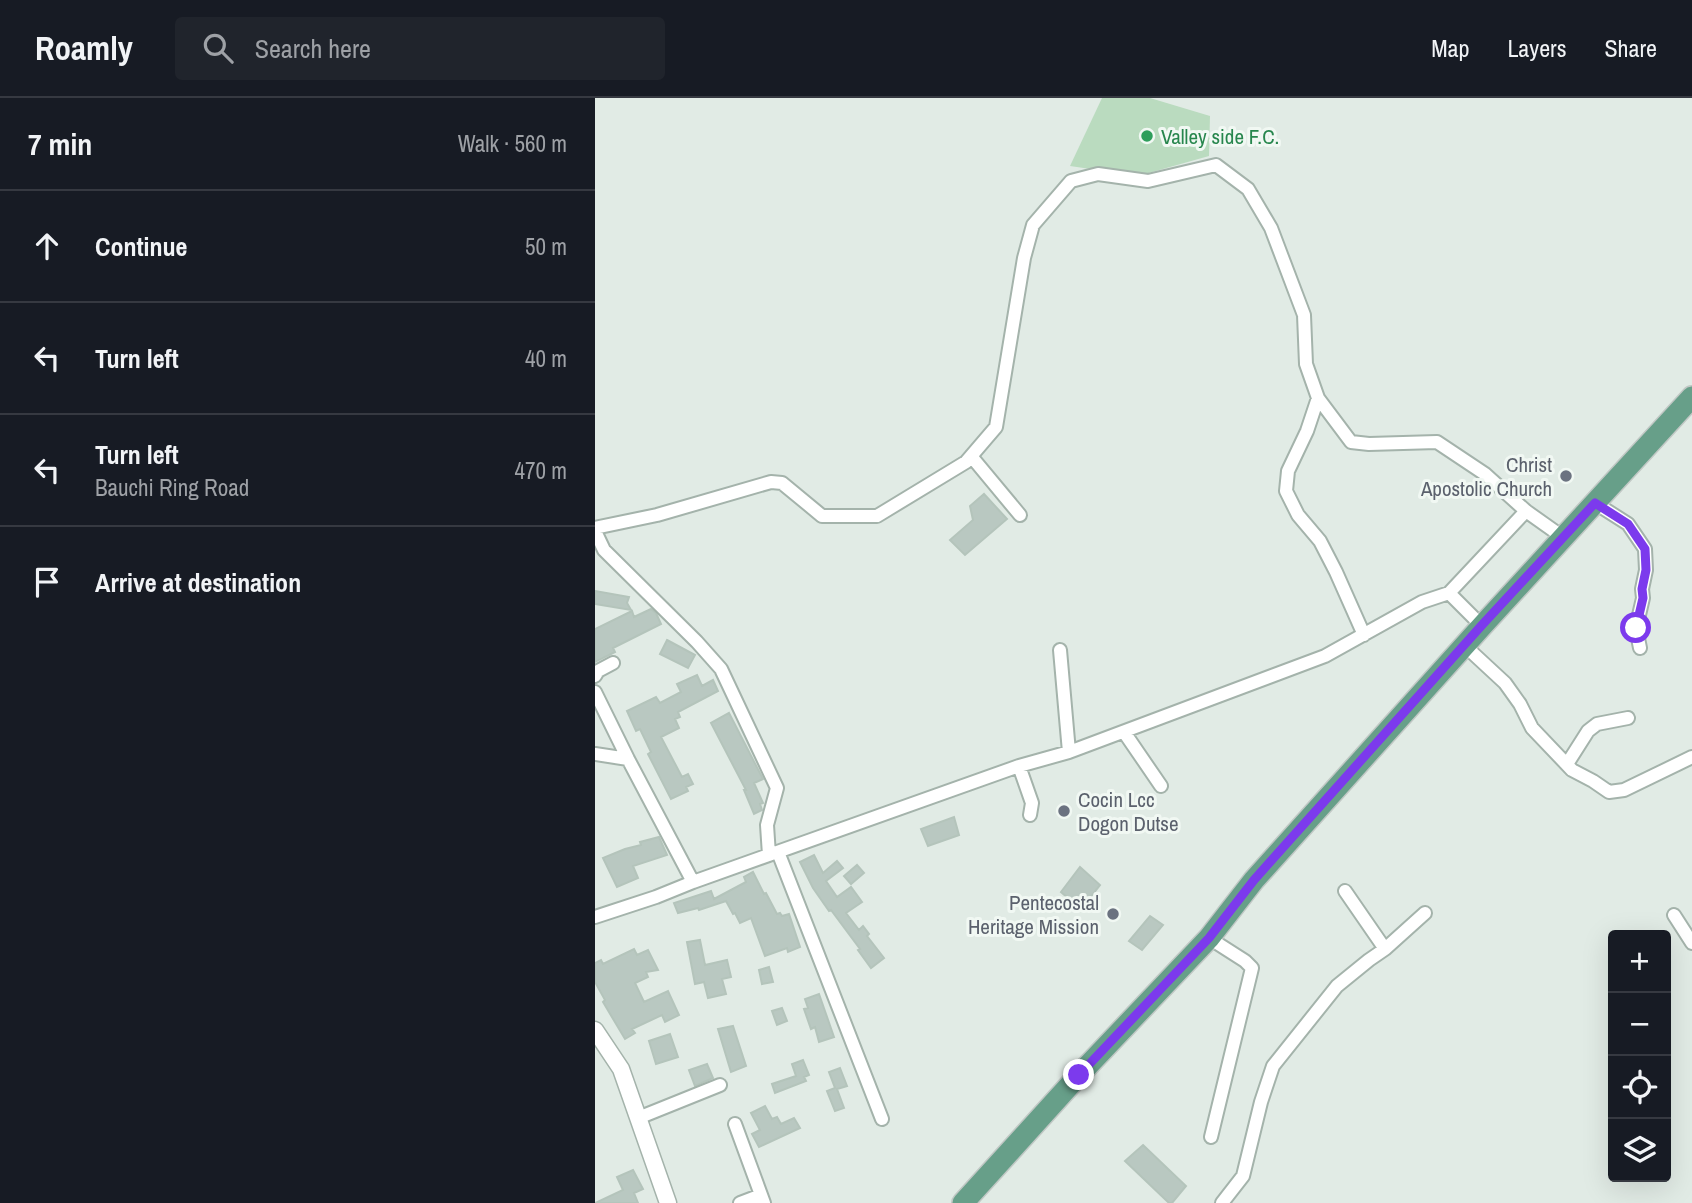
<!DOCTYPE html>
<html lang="en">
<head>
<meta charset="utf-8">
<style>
	body { margin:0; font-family:"Archivo Narrow",sans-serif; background:#20242c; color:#f1f3f6 }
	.controls { position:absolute; right:21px; bottom:21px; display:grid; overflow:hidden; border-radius:7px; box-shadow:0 7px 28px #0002 }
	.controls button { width:63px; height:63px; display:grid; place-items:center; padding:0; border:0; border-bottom:2px solid #363941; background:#171b24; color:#f1f3f6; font:35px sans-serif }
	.stop { position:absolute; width:21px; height:21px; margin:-16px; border:5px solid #7c3aed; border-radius:50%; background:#fff }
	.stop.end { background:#7c3aed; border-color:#fff; box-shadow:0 2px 7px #0008 }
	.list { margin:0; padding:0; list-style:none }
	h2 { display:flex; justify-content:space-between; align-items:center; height:91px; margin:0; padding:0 28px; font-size:30px }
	h2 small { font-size:23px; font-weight:400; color:#9ea1a6 }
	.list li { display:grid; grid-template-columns:46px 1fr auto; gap:21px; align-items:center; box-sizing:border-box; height:112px; padding:0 28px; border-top:2px solid #363941 }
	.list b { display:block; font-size:26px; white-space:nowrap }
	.list p { margin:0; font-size:23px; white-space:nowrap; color:#9ea1a6 }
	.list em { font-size:23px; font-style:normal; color:#9ea1a6 }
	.icon { flex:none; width:38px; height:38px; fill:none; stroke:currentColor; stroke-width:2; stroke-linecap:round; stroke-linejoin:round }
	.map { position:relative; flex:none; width:1097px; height:1105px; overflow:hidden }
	header { display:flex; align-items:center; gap:42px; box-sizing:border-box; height:98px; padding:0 35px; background:#171b24; border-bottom:2px solid #363941 }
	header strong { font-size:33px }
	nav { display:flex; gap:38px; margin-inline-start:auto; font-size:24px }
	.search { width:490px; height:63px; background:#20242c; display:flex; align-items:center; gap:18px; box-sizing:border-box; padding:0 24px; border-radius:7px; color:#9ea1a6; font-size:26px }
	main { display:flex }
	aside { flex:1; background:#171b24 }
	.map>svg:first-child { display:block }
</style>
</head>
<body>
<header>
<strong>Roamly</strong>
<div class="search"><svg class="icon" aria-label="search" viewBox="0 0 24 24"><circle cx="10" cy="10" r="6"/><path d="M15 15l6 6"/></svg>Search here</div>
<nav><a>Map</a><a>Layers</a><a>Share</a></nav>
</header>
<main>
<aside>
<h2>7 min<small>Walk · 560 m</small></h2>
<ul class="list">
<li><svg class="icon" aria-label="ahead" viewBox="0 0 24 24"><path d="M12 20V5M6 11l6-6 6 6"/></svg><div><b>Continue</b></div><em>50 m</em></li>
<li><svg class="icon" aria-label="left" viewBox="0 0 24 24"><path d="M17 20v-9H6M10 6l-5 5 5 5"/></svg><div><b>Turn left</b></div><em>40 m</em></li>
<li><svg class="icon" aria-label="left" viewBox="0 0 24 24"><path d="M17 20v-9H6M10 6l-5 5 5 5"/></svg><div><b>Turn left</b><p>Bauchi Ring Road</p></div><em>470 m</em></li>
<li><svg class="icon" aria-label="arrive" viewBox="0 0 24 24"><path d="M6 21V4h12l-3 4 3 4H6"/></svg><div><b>Arrive at destination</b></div></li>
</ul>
</aside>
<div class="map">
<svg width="1097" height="1105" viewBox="0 0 1097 1105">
	<rect width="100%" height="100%" fill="#e1ebe5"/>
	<path fill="#badbbf" d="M507,0H555L615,18L614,58L543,78L475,68Z"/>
	<path fill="#b9c8c1" stroke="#b4c4bb" stroke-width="2" d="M389,396L412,421L370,457L355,442L378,422L375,408Z
		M0,493L34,499L32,505L36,512L0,506Z
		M56,511L61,515L66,526L18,550L20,554L0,564V531L37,513L39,519Z
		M72,542L100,557L93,570L65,556Z
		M102,577L107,588L118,582L123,593L83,614L85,619L80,621L84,630L66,639L87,679L93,676L98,686L91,689L93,693L76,701L53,656L56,654L45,631L41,633L32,613L61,599L65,605L86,594L82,586Z
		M134,615L168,681L159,685L168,705L165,706L167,712L159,716L149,692H151L116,625Z
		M359,719L364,737L333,748L326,731Z
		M64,739L72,757L38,768L43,780L22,789L8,760L30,751L46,747L45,744Z
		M219,757L228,775L242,763L248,770L231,783L242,799L256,789L267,804L251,815L264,832L268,828L274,836L272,838L289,860L276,870L263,852L265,851L236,812L234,813L218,790L205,764Z
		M262,767L269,775L256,786L249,778Z
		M485,769L505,787L486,811L466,794Z
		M158,774L169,796L171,795L182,816L185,815L187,818L194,816L205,849L193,854L192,850L170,858L156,820L145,825L140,815L138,816L131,803L104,812L103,810L83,815L79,805L116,793L119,801L151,784L149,779Z
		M555,818L568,827L547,852L534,843Z
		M105,842L110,867L132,862L136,879L127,881L131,896L113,900L109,884L100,886L92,844Z
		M39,851L42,857L53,852L63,872L51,874L53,879L40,885L49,904L73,893L84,917L70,924L67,917L37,931L40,935L30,941L8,904L10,902L0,884V865L6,862L8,866Z
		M174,869L178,884L167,886L164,872Z
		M224,896L239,939L224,944L220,929L216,931L209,911L213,910L210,901Z
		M187,910L192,923L182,927L177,913Z
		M138,928L151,968L136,974L123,931Z
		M75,936L83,959L61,966L54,943Z
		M208,962L214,977L209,979L211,983L180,995L177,986L201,978L197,966Z
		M112,966L118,980L100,988L94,972Z
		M245,970L252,988L242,991L249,1010L240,1013L232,993L240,990L234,974Z
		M170,1008L177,1021L182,1019L186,1026L199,1020L205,1030L164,1049L157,1036L165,1032L156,1015Z
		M548,1047L591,1088L577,1105H574L530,1063Z
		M38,1072L48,1091L39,1095L43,1105H0L28,1092L22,1079Z"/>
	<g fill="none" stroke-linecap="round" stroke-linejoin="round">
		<defs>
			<path id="minor" d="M723,300L712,333L693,373L691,393L703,417L725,443L741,474L769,537
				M376,358L425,417
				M1000,405L1033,426L1050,451L1051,472L1047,491L1048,500L1041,530L1045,550
				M0,430L62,417L176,384L187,385L227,418H282L371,364L401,329L429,160L438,127L476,83L503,76L553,83L621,67L653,91L676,130L709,217L711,266L723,300L756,344L774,346L842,344L890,376L931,413L969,440
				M0,433L9,452L102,544L126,571L182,690L172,727L174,757
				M854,495L931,413
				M869,547L910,585L925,606L937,630L977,672L998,683L1014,694L1029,692L1097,659
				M465,552L474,654
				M0,578L3,573L18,565
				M0,594L33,661L98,784
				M529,634L566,688
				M0,656L33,661
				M972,666L993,633L1002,626L1033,620
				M424,668L437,705L435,717
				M183,754L287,1021
				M750,793L790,851
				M1079,817L1097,845
				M0,819L61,799L98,784L424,668L474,654L730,558L827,504L854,495L887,528
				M614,840L650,863L657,870L616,1039
				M43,1020L125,987
				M140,1026L169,1105
				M145,1105L166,1097
				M627,1105L648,1078L666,1004L678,968L742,888L774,862L790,851L830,815"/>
			<path id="tertiary" d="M0,932L26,971L73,1105"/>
			<path id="primary" d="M368,1105L484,977L614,840L659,782L887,528L1097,299"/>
		</defs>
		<use href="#minor" stroke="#a4b3ab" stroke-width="16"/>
		<use href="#tertiary" stroke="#a4b3ab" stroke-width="19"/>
		<use href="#primary" stroke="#c1c8c5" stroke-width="24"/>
		<use href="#minor" stroke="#fff" stroke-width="12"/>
		<use href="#tertiary" stroke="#fff" stroke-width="16"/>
		<use href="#primary" stroke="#679f89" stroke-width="21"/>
	</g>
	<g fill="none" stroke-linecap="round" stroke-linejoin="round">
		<path stroke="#7c3aed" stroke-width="9" d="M484,977L614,840L659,782L887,527L1000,405L1033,426L1050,451L1051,472L1047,491L1048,500L1041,530"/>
	</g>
	<circle fill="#2e9e5b" stroke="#f1f8f3" stroke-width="2.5" cx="552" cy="38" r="7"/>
	<g fill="#6b7280" stroke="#f1f8f3" stroke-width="2.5">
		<circle cx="971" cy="378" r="7"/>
		<circle cx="469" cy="713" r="7"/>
		<circle cx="518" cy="816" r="7"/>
	</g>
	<g text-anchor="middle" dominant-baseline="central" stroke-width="6" stroke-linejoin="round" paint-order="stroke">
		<g font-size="21" fill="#27864d" stroke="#f1f8f3" text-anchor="start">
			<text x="566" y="38">Valley side F.C.</text>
		</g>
		<g font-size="21" fill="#5b616d" stroke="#f1f8f3" text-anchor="end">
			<text x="957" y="366">Christ<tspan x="957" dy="24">Apostolic Church</tspan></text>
			<text x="483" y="701" text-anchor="start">Cocin Lcc<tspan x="483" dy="24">Dogon Dutse</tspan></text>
			<text x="504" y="804">Pentecostal<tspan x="504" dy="24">Heritage Mission</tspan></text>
		</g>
	</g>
</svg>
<div class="controls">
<button>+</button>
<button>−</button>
<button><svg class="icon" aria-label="locate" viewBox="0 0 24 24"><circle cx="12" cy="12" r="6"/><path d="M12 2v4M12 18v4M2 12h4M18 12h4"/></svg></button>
<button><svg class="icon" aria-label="layers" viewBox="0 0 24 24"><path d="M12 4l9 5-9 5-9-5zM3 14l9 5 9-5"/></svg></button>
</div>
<div class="stop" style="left:1041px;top:530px"></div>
<div class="stop end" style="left:484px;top:977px"></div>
</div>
</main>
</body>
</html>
